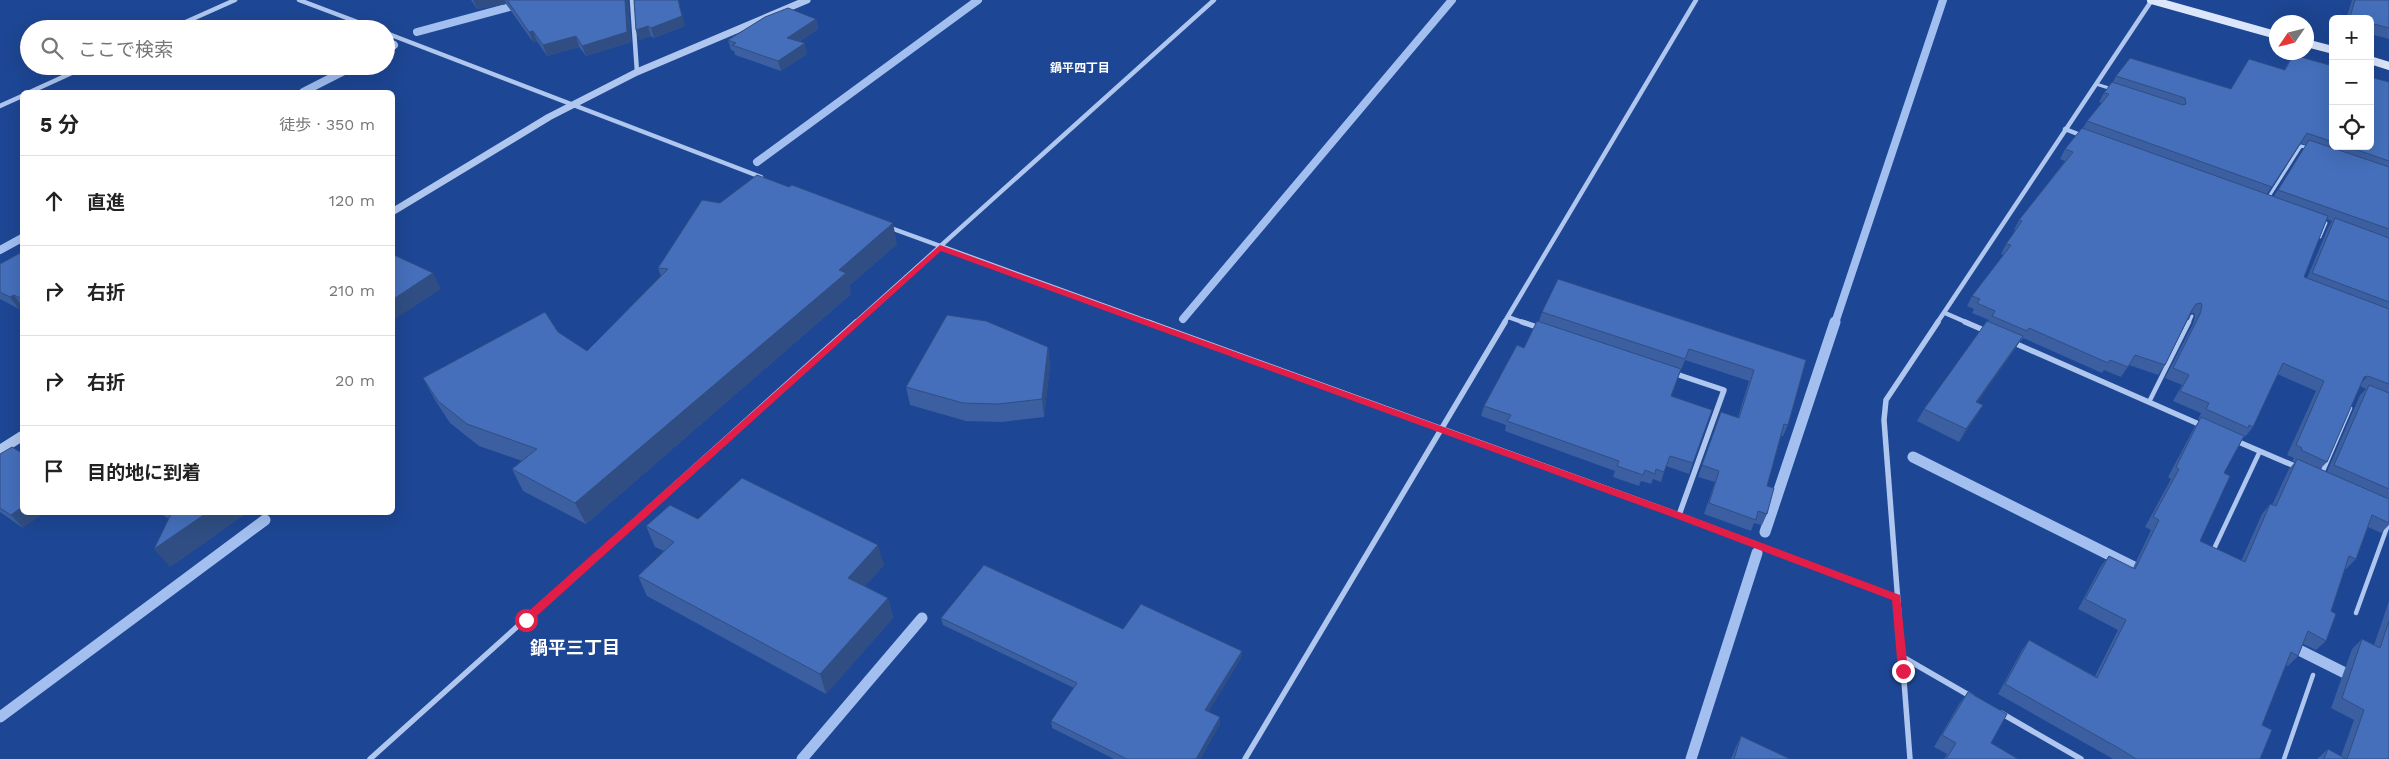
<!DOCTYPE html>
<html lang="ja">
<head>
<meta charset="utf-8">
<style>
	body { margin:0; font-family:"Work Sans","Noto Sans JP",sans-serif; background:#f6f6f6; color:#222 }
	.controls { position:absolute; right:15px; top:15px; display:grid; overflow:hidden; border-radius:8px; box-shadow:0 5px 20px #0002 }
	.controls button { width:45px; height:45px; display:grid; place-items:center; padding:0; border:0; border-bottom:1px solid #e0e0e0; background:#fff; color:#222; font:25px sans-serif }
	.compass { position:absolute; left:2269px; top:15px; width:45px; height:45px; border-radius:50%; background:#fff; box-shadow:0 5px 20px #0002; rotate:235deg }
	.stop { position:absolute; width:15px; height:15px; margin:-11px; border:4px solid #e11d48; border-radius:50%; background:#fff }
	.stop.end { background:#e11d48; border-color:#fff; box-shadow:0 1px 5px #0008 }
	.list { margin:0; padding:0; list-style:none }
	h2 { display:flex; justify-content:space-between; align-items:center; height:65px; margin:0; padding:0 20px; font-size:21px }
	h2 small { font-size:16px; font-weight:400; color:#767676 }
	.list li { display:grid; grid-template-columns:32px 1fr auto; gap:15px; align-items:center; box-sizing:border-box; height:90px; padding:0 20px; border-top:1px solid #e0e0e0 }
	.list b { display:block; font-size:19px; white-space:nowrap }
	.list em { font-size:16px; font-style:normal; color:#767676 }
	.icon { flex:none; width:28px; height:28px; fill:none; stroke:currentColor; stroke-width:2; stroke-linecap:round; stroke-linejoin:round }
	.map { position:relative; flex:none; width:2389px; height:759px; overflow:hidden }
	.search { position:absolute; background:#fff; box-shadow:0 5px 20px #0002; left:20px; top:20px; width:375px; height:55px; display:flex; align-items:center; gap:12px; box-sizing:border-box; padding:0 18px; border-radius:28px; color:#767676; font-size:19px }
	.panel { position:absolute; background:#fff; box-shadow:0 5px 20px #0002; left:20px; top:90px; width:375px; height:425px; border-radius:8px }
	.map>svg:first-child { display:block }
</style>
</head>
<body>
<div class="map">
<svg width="2389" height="759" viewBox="0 0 2389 759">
	<rect width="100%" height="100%" fill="#1d4694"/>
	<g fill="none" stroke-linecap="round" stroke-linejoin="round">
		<path stroke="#a2bff0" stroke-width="8" d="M417,32L535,0
			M386,50L394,45
			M303,92L354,66
			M757,162L978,0
			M0,250L22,238
			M1183,319L1452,0
			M1835,323L1943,0"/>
		<path stroke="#a2bff0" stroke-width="11" d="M1913,457L2144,572
			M1765,532L1835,322
			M2289,645L2355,678
			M0,717L265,520
			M802,759L922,618
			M1691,759L1757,553"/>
		<path stroke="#afc6ef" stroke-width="3" d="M2096,84L2112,89
			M2268,198L2301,146L2309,148
			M2320,237L2326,223
			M2189,323L2192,316"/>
		<path stroke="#afc6ef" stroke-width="4.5" d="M2149,402L2189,322
			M2322,473L2350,408
			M2213,551L2260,451
			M2356,613L2389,522
			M2284,759L2313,675"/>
		<path stroke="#afc6ef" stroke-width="4.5" d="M299,0L376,29
			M632,0L637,72
			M170,29L235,0
			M386,33L761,177
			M30,92L87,66
			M0,106L22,96
			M2065,129L2083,136
			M888,227L1152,323
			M1945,313L1968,323
			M1508,317L1525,323
			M855,323L1214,0
			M1504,323L1696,0
			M1937,323L2152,0"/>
		<path stroke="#afc6ef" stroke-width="5.5" d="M1148,322L1679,515L1897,598
			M1522,322L1540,328
			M1965,322L1986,331
			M2012,342L2201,425
			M1673,373L1724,390L1679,515
			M2234,440L2297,467
			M1901,656L1972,697
			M2001,713L2081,759
			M370,759L856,322
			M1245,759L1505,322
			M1910,759L1884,420L1886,400L1938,322"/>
		<path stroke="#afc6ef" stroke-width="7" d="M392,212L549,117L637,72L807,0"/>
		<path stroke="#afc6ef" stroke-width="10" d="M0,450L22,436"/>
		<path stroke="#dce6fb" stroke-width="8" d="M2151,0L2276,35
			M2306,43L2333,50
			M2370,60L2389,66"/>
	</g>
	<path fill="#3b5fa1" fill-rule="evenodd" d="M471,0H628L631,42L586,56L579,47L547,56L537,41L533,42L506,4L477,9Z
		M634,0L685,26L654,38L651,36L639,40L636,30Z
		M2352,0H2389V39L2370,34V19H2346Z
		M816,19L818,29L799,42L807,54L781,71L735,55L734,51L731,50L728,40Z
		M2293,55L2333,66V146H2370L2389,82V525L2381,533L2368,527L2356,559L2346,569H2345L2331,611L2326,641L2316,650L2303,644L2298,656L2288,666L2286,665L2262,725L2260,759H2113L1998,694L2022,650L2029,640L2095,676L2118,630L2078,609L2101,566L2109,556L2133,568L2151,530L2145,527L2171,479L2168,477L2194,428L2200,420L2198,419L2201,413L2173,401L2182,385L2165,378L2193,324L2195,316L2194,313H2191L2165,365L2158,375L2129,365L2121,377L2104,370L2102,373L2023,338L2021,341H2020L2015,349L1977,403L1983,405L1975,418L1959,442L1917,421L1924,409L1989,320L1972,313L1974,309L1967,306L1972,296L2004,255L2001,254L2006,244L2016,231L2014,230L2019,220L2065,161L2060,159L2065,149L2083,128L2087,121L2102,103L2099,102L2104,93L2113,82L2116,76L2230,89L2284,70ZM2300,143L2306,145L2274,196L2267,194ZM2327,219L2332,221L2328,228L2307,278L2304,277ZM2277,374L2316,391L2287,455L2294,458L2292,461L2295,462L2289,469L2272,505L2270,504L2262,514L2241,561L2200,541L2224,473L2244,436L2245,437L2253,427ZM2360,386L2366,389L2360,395L2327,472L2320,469L2327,462Z
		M304,66H334L321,73Z
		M897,244L849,286L851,294L586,524L523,491L512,469L522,461L479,446L450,423L435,400L423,378L558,332L587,351L661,276L658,268Z
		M22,252V307L19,309L0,299V264Z
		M1542,312L1806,360L1788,425L1783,436H1781L1767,486V514L1762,525L1754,523L1751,531L1704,514L1715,482L1698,477L1717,423L1738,417L1749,381L1685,360L1671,396L1693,463L1689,474L1666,466L1661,482L1653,479L1651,484L1641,481L1639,486L1613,477L1615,471L1505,431L1506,425L1481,416L1484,406L1524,348L1539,321Z
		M1048,347L1050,365L1044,417L1002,422L966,421L910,405L906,387Z
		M0,454L23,528L0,512Z
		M158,512H248L170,567L169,519Z
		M698,519L884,565L865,586L888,598L893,618L826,694L647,596L638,576L664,551L655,547L646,526Z
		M2389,601V759H2317L2328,749L2341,756L2354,720L2331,708L2352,649L2362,639L2374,645Z
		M941,618L1123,629L1242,651L1241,658L1208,712L1220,717V724L1200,759H1114L1052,728L1051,721L1074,688L943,625Z
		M1968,692L1991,743L2018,759H1944L1947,754L1934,747L1959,704Z
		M1741,736L1790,759H1731L1735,749Z"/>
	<path fill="#304e83" d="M473,0H505L506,4L477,9Z
		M625,0H628L631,42L586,56L582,46Z
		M678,0H679L685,26L654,38L651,28Z
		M816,19L818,29L790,48L787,38Z
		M648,26L651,36L639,40L636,30Z
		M533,31L537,41L533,42L529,32Z
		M576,36L579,47L547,56L543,45Z
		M805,43L807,54L781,71L778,61Z
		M318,66H334L321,73Z
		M893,223L897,244L849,286L851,294L586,524L575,503L839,270Z
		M433,273L441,289L392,321V300Z
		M14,295L22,306V307L19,309L10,297Z
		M2023,336L2015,349L1969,415L1976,402Z
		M1048,347L1050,365L1044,417L1042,399Z
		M2368,376L2359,386L2364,377Z
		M1983,405L1975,418L1959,442L1966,429Z
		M22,507V512H46L23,528L11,515Z
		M208,512H248L170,567L154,549Z
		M878,545L884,565L854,598L848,578Z
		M888,598L893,618L826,694L820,674Z
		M1242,651L1241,658L1205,717V710Z
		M1220,717V724L1200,759H1196Z"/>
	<path fill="#456fbb" stroke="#304e83" d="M507,0H625L627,32L582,46L576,36L543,45L533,31L529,32Z
		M634,0H678L682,16L651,28L648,26L636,30Z
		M2355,0H2389V28L2370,23V19H2357L2350,17Z
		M788,8L816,19L787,38L805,43L778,61L732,45L736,43L728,40L765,17Z
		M2293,55L2333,66V142L2307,133L2272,187L2087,121L2109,94L2104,93L2112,82L2183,105L2186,104L2185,98L2116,76L2130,58L2231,89L2249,59L2285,70Z
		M2370,77L2389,82V161L2346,146H2370Z
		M2082,128L2328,216L2304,277L2389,309V384L2368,376L2364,377L2327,462L2301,450L2302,448L2296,445L2324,381L2283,363L2253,427L2249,425L2248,428L2206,409L2209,403L2180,391L2189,375L2173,368L2200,314L2202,306L2201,303L2196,304L2192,310L2165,365L2135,355L2128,367L2110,360L2108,363L2029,328L2027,331L1992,316L1995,311L1977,303L1980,299L1972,296L2011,245L2006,244L2022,221L2019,220L2073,152L2065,149Z
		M2309,140L2389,167V229L2278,190Z
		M757,175L789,187L792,185L893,223L839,270L846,273L575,503L512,469L537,449L467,424L438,401L423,378L545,312L558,332L587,351L668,269L658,268L702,200L720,203Z
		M2335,218L2389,238V302L2312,273Z
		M22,252V299L14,295L10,297L0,292V264Z
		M392,254L433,273L392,300Z
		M1558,279L1806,360L1788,425L1784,424L1767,486L1774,488L1767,514L1758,511L1756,520L1709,503L1719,471L1702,465L1721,412L1739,418L1754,370L1689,349L1685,359L1542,312Z
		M947,315L986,321L1048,347L1042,399L999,404L963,403L906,387Z
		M1537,321L1681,369L1671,396L1712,410L1693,463L1670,456L1664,472L1656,469L1655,474L1645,470L1643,475L1617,466L1619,461L1507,421L1511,415L1484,406L1517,345L1524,348Z
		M1987,321L2023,336L1976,402L1983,405L1966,429L1924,409Z
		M2369,385L2389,393V489L2334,465Z
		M2201,417L2244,436L2224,473L2230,476L2200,541L2245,562L2270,504L2276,506L2297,459L2389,499V523L2372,515L2356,559L2349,556L2331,611L2336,614L2326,641L2308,631L2298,656L2291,652L2262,725L2272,730L2260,759H2136L2122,750L2005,684L2029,640L2097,678L2126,620L2085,599L2109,556L2135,569L2159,520L2153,517L2179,469L2176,467Z
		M12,447L22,453V507L11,515L0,508V454Z
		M742,478L878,545L848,578L888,598L820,674L638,576L674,542L646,526L670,505L698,519Z
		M172,512H208L154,549Z
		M984,565L1123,629L1141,604L1242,651L1205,710L1220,717L1196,759H1127L1051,721L1077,683L941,618Z
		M2389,621V759H2347L2364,710L2342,698L2362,639L2380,648Z
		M1968,692L2007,714L1991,743L2018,759H1946L1956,743L1942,735Z
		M1741,736L1790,759H1734Z
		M2328,749L2346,759H2324Z"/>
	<path fill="#e11d48" d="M940,245L1682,513L1900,595L1908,671L1903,675L1898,671L1892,600L1675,518L941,251L529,623H522V617Z"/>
	<g text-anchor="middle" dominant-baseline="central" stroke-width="5" stroke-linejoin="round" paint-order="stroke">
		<g font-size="12" font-weight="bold" fill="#fff" stroke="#1d4694">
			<text x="1080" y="68">鍋平四丁目</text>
		</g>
		<g font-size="18" font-weight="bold" fill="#fff" stroke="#1d4694">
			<text x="575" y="647">鍋平三丁目</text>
		</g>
	</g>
</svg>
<div class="controls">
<button>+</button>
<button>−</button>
<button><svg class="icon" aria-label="locate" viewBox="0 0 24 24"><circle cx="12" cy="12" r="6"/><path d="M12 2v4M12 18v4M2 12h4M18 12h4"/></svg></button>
</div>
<svg class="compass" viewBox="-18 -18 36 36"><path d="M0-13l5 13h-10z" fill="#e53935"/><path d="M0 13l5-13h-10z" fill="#767676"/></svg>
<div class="stop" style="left:526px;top:620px"></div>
<div class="stop end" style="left:1903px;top:671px"></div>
<div class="search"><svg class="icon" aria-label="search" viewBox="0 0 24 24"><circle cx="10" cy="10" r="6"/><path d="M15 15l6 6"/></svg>ここで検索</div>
<section class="panel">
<h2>5 分<small>徒歩 · 350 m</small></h2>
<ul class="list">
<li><svg class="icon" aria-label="ahead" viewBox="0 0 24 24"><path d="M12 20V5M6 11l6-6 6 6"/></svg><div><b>直進</b></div><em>120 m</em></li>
<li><svg class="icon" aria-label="right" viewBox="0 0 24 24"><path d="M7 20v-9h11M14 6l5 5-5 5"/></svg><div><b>右折</b></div><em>210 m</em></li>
<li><svg class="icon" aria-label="right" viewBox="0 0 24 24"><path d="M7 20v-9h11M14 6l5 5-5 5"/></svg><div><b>右折</b></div><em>20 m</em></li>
<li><svg class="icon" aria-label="arrive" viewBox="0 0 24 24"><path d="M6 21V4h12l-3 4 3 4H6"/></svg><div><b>目的地に到着</b></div></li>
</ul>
</section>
</div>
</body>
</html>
